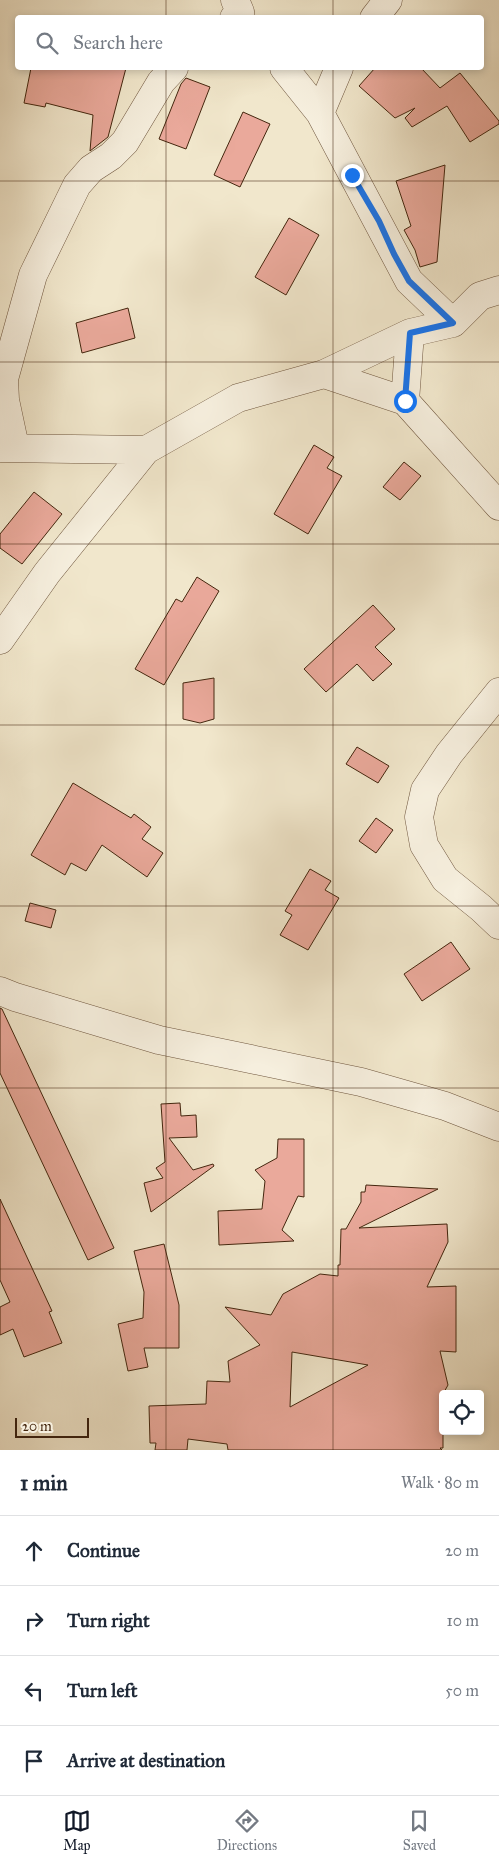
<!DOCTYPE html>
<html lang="en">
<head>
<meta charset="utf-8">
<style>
	body { margin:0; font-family:"IM FELL Great Primer",serif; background:#f2f2f3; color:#1f2937 }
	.controls { position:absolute; right:15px; bottom:15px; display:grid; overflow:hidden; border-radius:5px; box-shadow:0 2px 8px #0003 }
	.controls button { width:45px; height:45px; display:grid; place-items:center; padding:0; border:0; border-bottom:1px solid #e0e1e3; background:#fff; color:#1f2937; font:25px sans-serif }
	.scale { position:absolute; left:15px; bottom:12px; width:74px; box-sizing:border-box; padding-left:5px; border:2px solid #44260e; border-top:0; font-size:14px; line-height:18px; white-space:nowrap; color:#44260e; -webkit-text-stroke:4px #f6efde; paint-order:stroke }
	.stop { position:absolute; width:15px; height:15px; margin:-11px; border:4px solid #1a73e8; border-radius:50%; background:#fff }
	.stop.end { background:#1a73e8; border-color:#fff; box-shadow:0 1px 5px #0008 }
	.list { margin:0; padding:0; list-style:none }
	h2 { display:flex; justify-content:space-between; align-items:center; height:65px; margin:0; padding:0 20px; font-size:21px }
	h2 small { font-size:16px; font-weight:400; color:#747a83 }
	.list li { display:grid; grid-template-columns:32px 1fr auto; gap:15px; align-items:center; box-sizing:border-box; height:70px; padding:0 20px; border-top:1px solid #e0e1e3 }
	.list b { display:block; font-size:19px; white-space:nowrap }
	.list em { font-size:16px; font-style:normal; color:#747a83 }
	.icon { flex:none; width:28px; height:28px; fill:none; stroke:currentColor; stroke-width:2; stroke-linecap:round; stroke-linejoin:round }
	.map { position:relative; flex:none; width:499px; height:1450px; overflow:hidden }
	.search { position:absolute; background:#fff; box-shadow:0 2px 8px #0003; left:15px; right:15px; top:15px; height:55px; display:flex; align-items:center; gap:12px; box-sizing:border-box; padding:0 18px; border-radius:5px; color:#747a83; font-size:19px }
	.sheet { height:345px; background:#fff }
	nav { display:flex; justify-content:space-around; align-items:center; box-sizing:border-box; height:70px; border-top:1px solid #e0e1e3; background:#fff; font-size:14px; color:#747a83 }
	nav a { display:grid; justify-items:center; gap:2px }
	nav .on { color:#111827 }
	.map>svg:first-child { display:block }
</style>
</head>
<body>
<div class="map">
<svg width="499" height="1450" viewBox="0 0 499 1450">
	<rect width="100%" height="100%" fill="#f1e7cc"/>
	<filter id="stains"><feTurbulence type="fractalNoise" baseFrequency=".004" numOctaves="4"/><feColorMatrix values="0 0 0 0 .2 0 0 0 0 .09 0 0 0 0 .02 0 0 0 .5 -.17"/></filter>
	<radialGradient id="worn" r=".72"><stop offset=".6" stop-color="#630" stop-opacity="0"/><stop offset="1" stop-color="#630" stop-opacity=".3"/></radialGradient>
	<path fill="#eaa99b" stroke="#44260e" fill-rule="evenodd" d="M31,68H126L108,137L90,151L93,115L46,103L45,107L24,103Z
		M375,68H421L440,88L460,73L499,121V124L470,142L447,106L412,127L405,118L415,108L395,118L359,86Z
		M186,78L210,87L186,149L159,139L181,84Z
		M243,112L270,124L240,187L214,175Z
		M445,165L437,262L420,267L415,250L404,230L411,226L396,181Z
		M289,218L319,235L286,295L255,277Z
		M128,308L135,338L82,353L76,323Z
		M314,445L334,457L327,468L342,476L308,534L274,514Z
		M404,462L421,476L400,500L383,487Z
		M34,492L62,514L22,564L0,548V534Z
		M197,577L219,591L164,685L135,669L176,599L182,602Z
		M373,605L395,629L375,647L392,664L373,681L357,664L326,692L304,669Z
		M214,678V719L200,723L183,719V683Z
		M357,747L389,766L378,783L346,764Z
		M73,783L131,818L134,814L151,827L142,839L163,853L147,877L102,845L86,871L71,863L65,875L31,855Z
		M376,818L393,830L376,853L359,841Z
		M310,869L331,881L325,890L339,898L308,950L280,935L292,915L285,911Z
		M30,903L56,910L51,928L25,921Z
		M451,942L470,969L422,1001L404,974Z
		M0,1008L2,1009L114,1248L88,1260L0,1073Z
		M180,1103L181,1116L196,1115L197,1137L169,1138L193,1170L213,1164L214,1166L151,1212L144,1183L163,1178L156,1168L165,1162L161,1104Z
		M278,1139H304V1197L298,1196L282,1230L294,1241L219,1245L218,1211L262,1209L265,1181L255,1170L277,1158Z
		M366,1185L438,1189L359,1228L447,1224L448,1242L427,1287L456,1286V1352L440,1351L448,1385L443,1394V1448H440L442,1450H228L227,1444L188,1439L187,1450H155L156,1443H150L149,1406L206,1404L207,1381L230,1382L228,1361L260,1345L225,1307L271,1315L283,1294L320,1274L338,1276V1265H340L341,1229H346L361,1202V1192H365ZM292,1352L368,1365L290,1407Z
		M0,1199L52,1311L49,1312L62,1343L24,1357L13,1329L0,1335V1307L10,1302L0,1280Z
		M164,1244L179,1305V1348H144L148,1367L128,1371L118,1324L143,1318L144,1292L134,1251Z"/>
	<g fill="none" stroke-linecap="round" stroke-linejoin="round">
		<defs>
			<path id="street" d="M234,18L240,12L235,0
				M374,18L388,0
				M284,68L320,113
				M339,68L320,113L409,281L453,323
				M410,333L405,401L499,506
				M324,374L405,401
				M15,447L5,400L4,379L33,275L77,185L91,169L111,156L125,142L161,82L174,68
				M0,448L146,450L238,398L324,374L410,333L453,323L480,296L499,290
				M0,640L47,573L146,450
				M499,692L449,754L425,790L419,817L424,845L445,879L481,908L499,925
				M0,991L15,997L159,1040L361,1082L445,1106L499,1127"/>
		</defs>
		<use href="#street" stroke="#6f563e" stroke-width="29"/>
		<use href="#street" stroke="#f6efde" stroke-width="28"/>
	</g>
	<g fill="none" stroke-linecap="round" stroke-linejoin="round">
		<path stroke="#1a73e8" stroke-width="6" d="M352,175L379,221L394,254L409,281L453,323L410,333L405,401"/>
	</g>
	<path fill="none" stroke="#44260e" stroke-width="1" stroke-opacity="0.55" d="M166,0V18M333,0V18M166,68V1450M333,68V1450M0,181H499M0,362H499M0,544H499M0,725H499M0,906H499M0,1088H499M0,1269H499"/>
	<rect width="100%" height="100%" filter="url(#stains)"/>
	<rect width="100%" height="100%" fill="url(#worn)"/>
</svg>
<div class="controls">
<button><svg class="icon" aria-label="locate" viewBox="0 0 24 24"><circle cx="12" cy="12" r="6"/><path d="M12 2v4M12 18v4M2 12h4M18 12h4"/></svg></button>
</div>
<div class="scale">20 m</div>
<div class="stop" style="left:405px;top:401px"></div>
<div class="stop end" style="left:352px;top:175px"></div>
<div class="search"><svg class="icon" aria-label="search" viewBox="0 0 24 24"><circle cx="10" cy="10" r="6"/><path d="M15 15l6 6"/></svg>Search here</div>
</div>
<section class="sheet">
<h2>1 min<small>Walk · 80 m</small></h2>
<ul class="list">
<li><svg class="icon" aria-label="ahead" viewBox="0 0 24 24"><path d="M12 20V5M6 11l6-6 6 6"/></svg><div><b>Continue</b></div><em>20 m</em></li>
<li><svg class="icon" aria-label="right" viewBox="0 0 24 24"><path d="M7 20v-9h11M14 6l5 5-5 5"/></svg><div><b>Turn right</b></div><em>10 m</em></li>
<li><svg class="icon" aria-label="left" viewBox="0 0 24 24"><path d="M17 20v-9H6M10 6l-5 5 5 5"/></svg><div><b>Turn left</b></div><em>50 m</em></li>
<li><svg class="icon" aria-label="arrive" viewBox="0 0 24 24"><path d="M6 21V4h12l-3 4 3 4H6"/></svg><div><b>Arrive at destination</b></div></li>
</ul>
</section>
<nav>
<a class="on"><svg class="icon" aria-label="map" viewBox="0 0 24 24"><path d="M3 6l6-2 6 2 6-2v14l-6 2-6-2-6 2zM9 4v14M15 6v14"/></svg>Map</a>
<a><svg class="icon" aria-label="directions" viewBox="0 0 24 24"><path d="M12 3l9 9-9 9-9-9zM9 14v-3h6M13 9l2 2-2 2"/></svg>Directions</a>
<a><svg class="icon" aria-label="saved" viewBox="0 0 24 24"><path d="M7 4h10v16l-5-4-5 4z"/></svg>Saved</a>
</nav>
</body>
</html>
